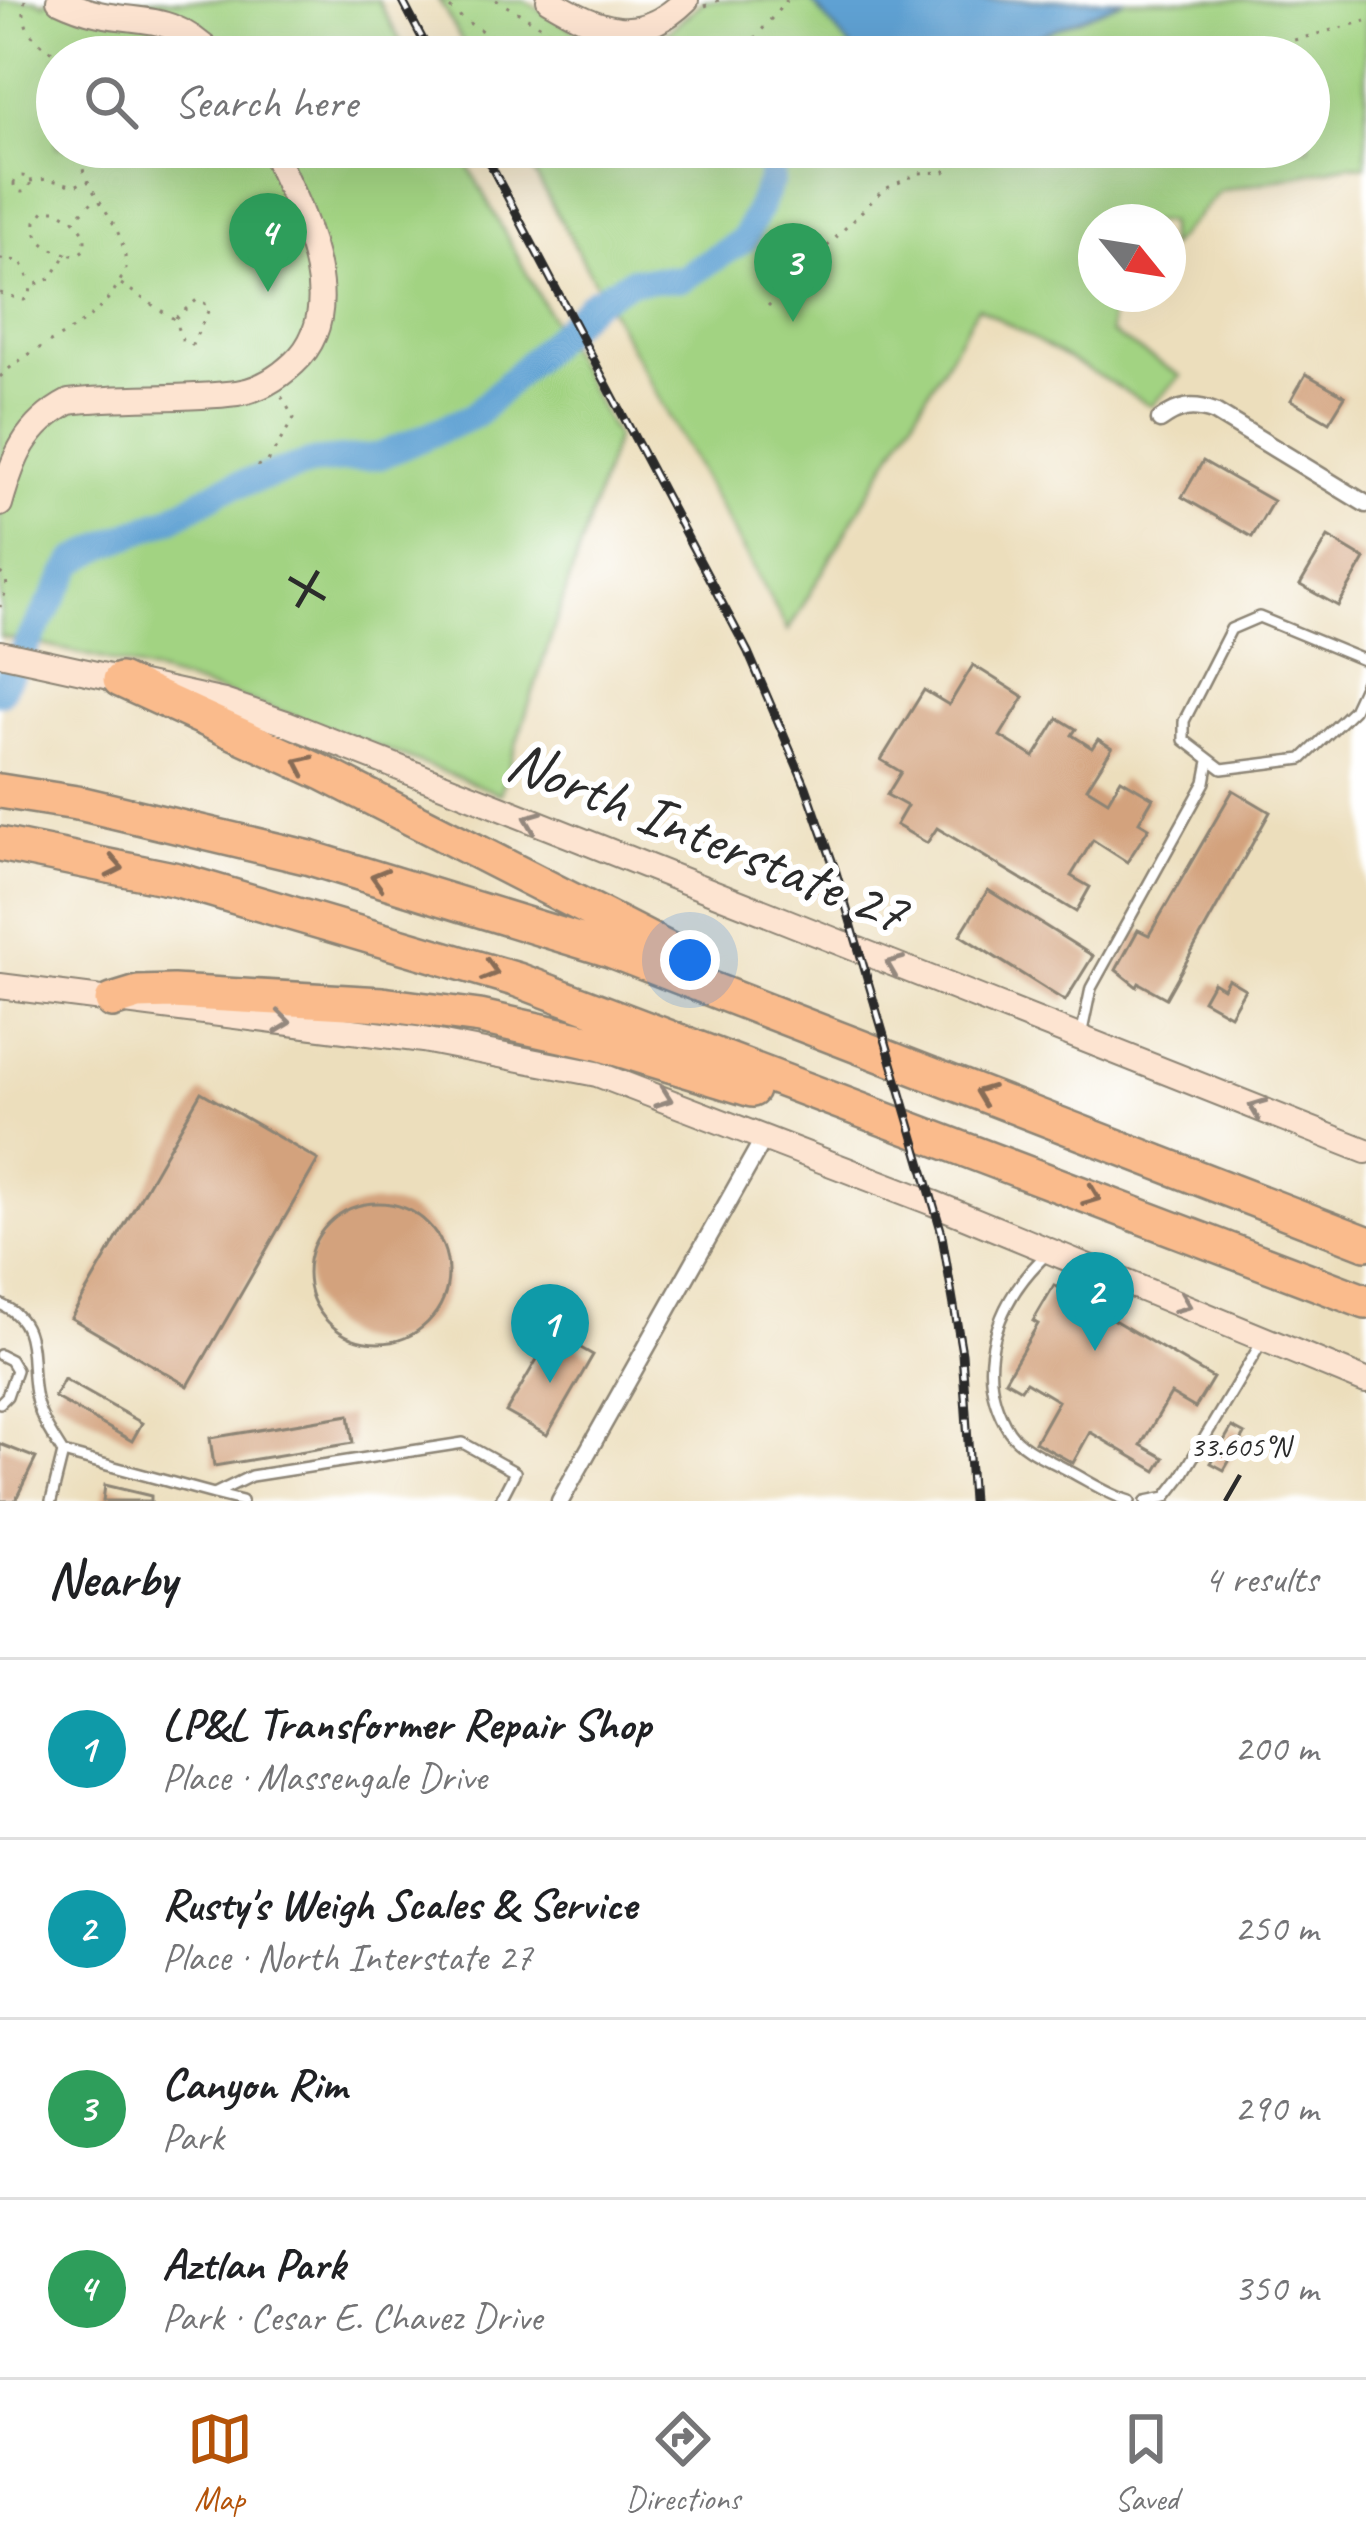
<!DOCTYPE html>
<html lang="en">
<head>
<meta charset="utf-8">
<style>
	body { margin:0; font-family:Caveat,sans-serif; background:#f6f6f6; color:#202124 }
	.compass { position:absolute; left:1078px; top:204px; width:108px; height:108px; border-radius:50%; background:#fff; box-shadow:0 12px 48px #0002; rotate:120deg }
	.you { position:absolute; left:690px; top:960px; width:42px; height:42px; margin:-30px; border:9px solid #fff; border-radius:50%; background:#1a73e8; box-shadow:0 0 0 18px #1a73e833 }
	.badge { display:grid; place-items:center; width:78px; height:78px; border-radius:50%; background:#b45309; color:#fff; font-size:39px; font-weight:700 }
	.pin { position:absolute; translate:-50% -99px; filter:drop-shadow(0 3px 6px #0008) }
	.pin::after { content:''; position:absolute; top:63px; width:42px; height:36px; background:inherit; clip-path:polygon(0 0,100% 0,50% 100%) }
	.list { margin:0; padding:0; list-style:none }
	h2 { display:flex; justify-content:space-between; align-items:center; height:156px; margin:0; padding:0 48px; font-size:51px }
	h2 small { font-size:39px; font-weight:400; color:#757577 }
	.list li { display:grid; grid-template-columns:78px 1fr auto; gap:36px; align-items:center; box-sizing:border-box; height:180px; padding:0 48px; border-top:3px solid #e0e0e0 }
	.list b { display:block; font-size:45px; white-space:nowrap }
	.list p { margin:0; font-size:39px; white-space:nowrap; color:#757577 }
	.list em { font-size:39px; font-style:normal; color:#757577 }
	.icon { flex:none; width:66px; height:66px; fill:none; stroke:currentColor; stroke-width:2; stroke-linecap:round; stroke-linejoin:round }
	.map { position:relative; flex:none; width:1366px; height:1501px; overflow:hidden }
	.search { position:absolute; background:#fff; box-shadow:0 12px 48px #0002; left:36px; right:36px; top:36px; height:132px; display:flex; align-items:center; gap:30px; box-sizing:border-box; padding:0 42px; border-radius:66px; color:#757577; font-size:45px }
	.sheet { height:876px; background:#fff }
	nav { display:flex; justify-content:space-around; align-items:center; box-sizing:border-box; height:168px; border-top:3px solid #e0e0e0; background:#fff; font-size:33px; color:#757577 }
	nav a { display:grid; justify-items:center; gap:6px }
	nav .on { color:#b45309 }
	.map>svg:first-child { display:block }
</style>
</head>
<body>
<div class="map">
<svg width="1366" height="1501" viewBox="0 0 1366 1501">
	<rect width="100%" height="100%" fill="#fff"/>
	<filter id="ink" filterUnits="userSpaceOnUse"><feTurbulence type="fractalNoise" baseFrequency=".00833" numOctaves="2"/><feDisplacementMap in="SourceGraphic" scale="24" xChannelSelector="R" yChannelSelector="G"/><feConvolveMatrix kernelMatrix="1 2 1 2 8 2 1 2 1" color-interpolation-filters="sRGB"/></filter>
	<filter id="wash" filterUnits="userSpaceOnUse"><feTurbulence type="fractalNoise" baseFrequency=".004" numOctaves="4" result="noise"/><feDisplacementMap in="SourceGraphic" scale="48" xChannelSelector="R" yChannelSelector="G"/><feGaussianBlur stdDeviation="2.7" result="paint"/><feColorMatrix in="noise" values="0 0 0 0 0 0 0 0 0 0 0 0 0 0 0 0 0 1.4 0 .05"/><feComposite in="paint" operator="in"/></filter>
	<g filter="url(#wash)">
		<rect width="100%" height="100%" fill="#ecdebc"/>
		<path fill="#a2d382" stroke="#667f56" stroke-width="3" d="M0,0H37L44,4L47,0H378L409,57H57V147H458L616,437L500,794C336,730 174,667 0,637Z
			M439,0H524L578,32L619,42L668,32L705,0H1366V166L1349,165L1220,191L1168,248V222H1096V294H1125L1110,311L1111,333L1181,376L1151,406L978,307L788,631L520,147H1309V57H471Z"/>
		<path fill="#5fa1d3" stroke="#45667f" stroke-width="3" d="M810,0H1125L988,57H859Z"/>
		<g fill="none" stroke-linecap="round" stroke-linejoin="round">
			<path stroke="#5fa1d3" stroke-width="27" d="M0,692L74,562L107,544L172,518L223,489L315,462L380,456L475,415L591,303L632,280L682,279L744,240L771,181L774,147"/>
		</g>
		<g id="blocks">
			<path fill="#d3a27d" d="M1306,374L1345,396L1329,422L1291,400Z
				M1203,461L1273,501L1252,537L1182,497Z
				M1328,537L1365,559L1338,606L1300,585Z
				M973,665L1024,697L1000,736L1034,757L1058,718L1076,729L1072,735L1092,748L1098,739L1112,748L1087,788L1108,801L1121,779L1153,798L1139,822L1149,828L1127,862L1093,840L1071,876L1090,887L1076,912L937,828L927,843L896,825L907,806L887,795L901,772L881,760L924,690L949,705Z
				M1233,790L1270,812L1166,998L1139,983L1137,987L1116,970L1138,930L1149,935Z
				M988,890L1093,956L1065,1001L960,935Z
				M1228,979L1245,989L1230,1015L1203,1000L1213,982L1223,988Z
				M201,1092L318,1160L188,1386L71,1318Z
				M308 1273a70 70 0 1 1 140 0a70 70 0 1 1-140 0Z
				M1054,1285L1213,1378L1195,1408L1171,1394L1141,1445L1164,1458L1156,1471L1090,1432L1073,1463L1035,1442L1058,1401L1026,1382L1021,1389L1005,1380L1038,1324L1033,1321Z
				M553,1332L593,1355L547,1435L506,1412Z
				M64,1379L142,1423L132,1441L54,1397Z
				M349,1415L353,1443L214,1466L210,1438Z
				M1232,1427L1245,1434L1224,1470L1211,1463Z
				M0,1444L36,1458L15,1501H0Z
				M105,1485L151,1496V1501H103Z"/>
		</g>
	</g>
	<g filter="url(#ink)">
		<use href="#blocks" fill-opacity="0" stroke="#8c8474" stroke-width="3"/>
		<g fill="none" stroke-linecap="round" stroke-linejoin="round">
			<defs>
				<path id="lane" d="M1366,661L1259,617L1231,629L1184,721V740L1222,769L1302,759L1353,710L1366,682
					M1081,1036L1091,988L1205,782L1209,761
					M1047,1254C998,1299 970,1369 1009,1431C1022,1450 1052,1461 1071,1472C1090,1482 1109,1495 1130,1501
					M0,1304C44,1324 26,1365 37,1403C42,1421 53,1437 63,1453L214,1494L251,1476L463,1443L515,1472L500,1501
					M0,1355L10,1360L16,1370L7,1396L0,1403
					M214,1494L242,1501
					M51,1501L63,1453
					M1146,1501L1166,1497L1180,1479L1263,1340"/>
				<path id="street" d="M1160,420C1179,406 1193,404 1215,412L1366,504
					M560,1501L764,1138"/>
				<path id="secondary" d="M59,0C130,34 158,0 215,57
					M549,0C600,30 638,47 686,0
					M0,504C13,458 25,425 69,402C125,395 181,400 237,393C259,390 278,378 294,363C354,308 298,207 271,147
					M0,653L224,702L286,723L1366,1151
					M0,986L423,1040L597,1074L933,1203L1366,1381"/>
				<path id="highway" d="M120,680L325,774L689,960
					M0,791L83,804L310,858L610,950L1366,1243
					M0,844L178,880L518,980L1366,1302
					M112,1001L138,993L173,992L382,1004L480,1017L601,1044L752,1090"/>
			</defs>
			<use href="#lane" stroke="#8c8474" stroke-width="14"/>
			<use href="#street" stroke="#8c8474" stroke-width="21"/>
			<use href="#secondary" stroke="#8c8474" stroke-width="28"/>
			<use href="#highway" stroke="#8c8474" stroke-width="38"/>
			<path stroke="#8c8474" stroke-width="3" stroke-dasharray="3 9" stroke-linecap="butt" d="M25,0C19,31 37,42 60,57
				M441,0C472,30 508,47 550,57
				M496,0L580,48L627,57L655,44
				M705,6L719,0
				M739,57L787,0
				M1212,57L1268,47L1366,21
				M14 184a8 8 0 1 1 16 0a8 8 0 1 1-16 0Z
				M30,181L48,179L75,186L85,181
				M67,254C48,248 34,244 36,221L45,210H58L72,219
				M0,259L21,261L31,284
				M121,284L174,319L182,340L192,345L210,307L198,299L174,319
				M0,293L24,300L30,296L31,286L50,279L67,254L76,256L85,249V234L74,220L97,197
				M768,306L883,190L919,173L944,172L967,147
				M0,377C43,334 96,336 126,269C126,217 80,194 79,147
				M257,466L268,461L294,418L281,396
				M0,573L6,578L7,588L0,607"/>
			<use href="#lane" stroke="#fff" stroke-width="9"/>
			<use href="#street" stroke="#fff" stroke-width="16"/>
			<use href="#secondary" stroke="#fde4d1" stroke-width="24"/>
			<use href="#highway" stroke="#fabb8c" stroke-width="33"/>
			<defs>
				<path id="rail" d="M402,0L432,57
					M481,147L748,652L806,787L836,872L941,1230L962,1353L972,1501"/>
			</defs>
			<use href="#rail" stroke="#2b2b2b" stroke-width="9"/>
			<use href="#rail" stroke="#fff" stroke-width="4.5" stroke-dasharray="14" stroke-linecap="butt"/>
		</g>
		<defs><path id="oneway-chevron" d="M-2-3.5L2.5 0L-2 3.5" fill="none" stroke-width="1.6" stroke-linecap="round" stroke-linejoin="round" transform="scale(3)"/></defs>
		<g stroke="#886c57">
			<use href="#oneway-chevron" transform="translate(303 764) rotate(-155)"/>
			<use href="#oneway-chevron" transform="translate(115 867) rotate(11)"/>
			<use href="#oneway-chevron" transform="translate(379 878) rotate(-164)"/>
			<use href="#oneway-chevron" transform="translate(490 971) rotate(16)"/>
			<use href="#oneway-chevron" transform="translate(983 1094) rotate(-159)"/>
			<use href="#oneway-chevron" transform="translate(1092 1196) rotate(21)"/>
		</g>
		<g stroke="#94887e">
			<use href="#oneway-chevron" transform="translate(532 820) rotate(-158)"/>
			<use href="#oneway-chevron" transform="translate(894 965) rotate(-158)"/>
			<use href="#oneway-chevron" transform="translate(283 1022) rotate(7)"/>
			<use href="#oneway-chevron" transform="translate(664 1098) rotate(20)"/>
			<use href="#oneway-chevron" transform="translate(1257 1108) rotate(-159)"/>
			<use href="#oneway-chevron" transform="translate(1183 1304) rotate(22)"/>
		</g>
	</g>
	<path fill="none" stroke="#2b2b2b" stroke-width="4.5" d="M289,578L325,599M297,607L318,571M1225,1501L1240,1475"/>
	<g text-anchor="middle" dominant-baseline="central" stroke-width="12" stroke-linejoin="round" paint-order="stroke">
		<g font-size="60" fill="#2b2b2b" stroke="#fff">
			<text transform="translate(708 836) rotate(22)">North Interstate 27</text>
		</g>
	</g>
	<g font-size="30" text-anchor="middle" fill="#2b2b2b" stroke="#fff" stroke-width="12" stroke-linejoin="round" paint-order="stroke">
		<text x="1240" y="1456">33.605°N</text>
	</g>
</svg>
<svg class="compass" viewBox="-18 -18 36 36"><path d="M0-13l5 13h-10z" fill="#e53935"/><path d="M0 13l5-13h-10z" fill="#757577"/></svg>
<div class="you"></div>
<div class="pin badge" style="left:550px;top:1383px;background:#0f9aa8">1</div>
<div class="pin badge" style="left:1095px;top:1351px;background:#0f9aa8">2</div>
<div class="pin badge" style="left:793px;top:322px;background:#2e9e5b">3</div>
<div class="pin badge" style="left:268px;top:292px;background:#2e9e5b">4</div>
<div class="search"><svg class="icon" aria-label="search" viewBox="0 0 24 24"><circle cx="10" cy="10" r="6"/><path d="M15 15l6 6"/></svg>Search here</div>
</div>
<section class="sheet">
<h2>Nearby<small>4 results</small></h2>
<ul class="list">
<li><span class="badge" style="background:#0f9aa8">1</span><div><b>LP&amp;L Transformer Repair Shop</b><p>Place · Massengale Drive</p></div><em>200 m</em></li>
<li><span class="badge" style="background:#0f9aa8">2</span><div><b>Rusty's Weigh Scales &amp; Service</b><p>Place · North Interstate 27</p></div><em>250 m</em></li>
<li><span class="badge" style="background:#2e9e5b">3</span><div><b>Canyon Rim</b><p>Park</p></div><em>290 m</em></li>
<li><span class="badge" style="background:#2e9e5b">4</span><div><b>Aztlan Park</b><p>Park · Cesar E. Chavez Drive</p></div><em>350 m</em></li>
</ul>
</section>
<nav>
<a class="on"><svg class="icon" aria-label="map" viewBox="0 0 24 24"><path d="M3 6l6-2 6 2 6-2v14l-6 2-6-2-6 2zM9 4v14M15 6v14"/></svg>Map</a>
<a><svg class="icon" aria-label="directions" viewBox="0 0 24 24"><path d="M12 3l9 9-9 9-9-9zM9 14v-3h6M13 9l2 2-2 2"/></svg>Directions</a>
<a><svg class="icon" aria-label="saved" viewBox="0 0 24 24"><path d="M7 4h10v16l-5-4-5 4z"/></svg>Saved</a>
</nav>
</body>
</html>
